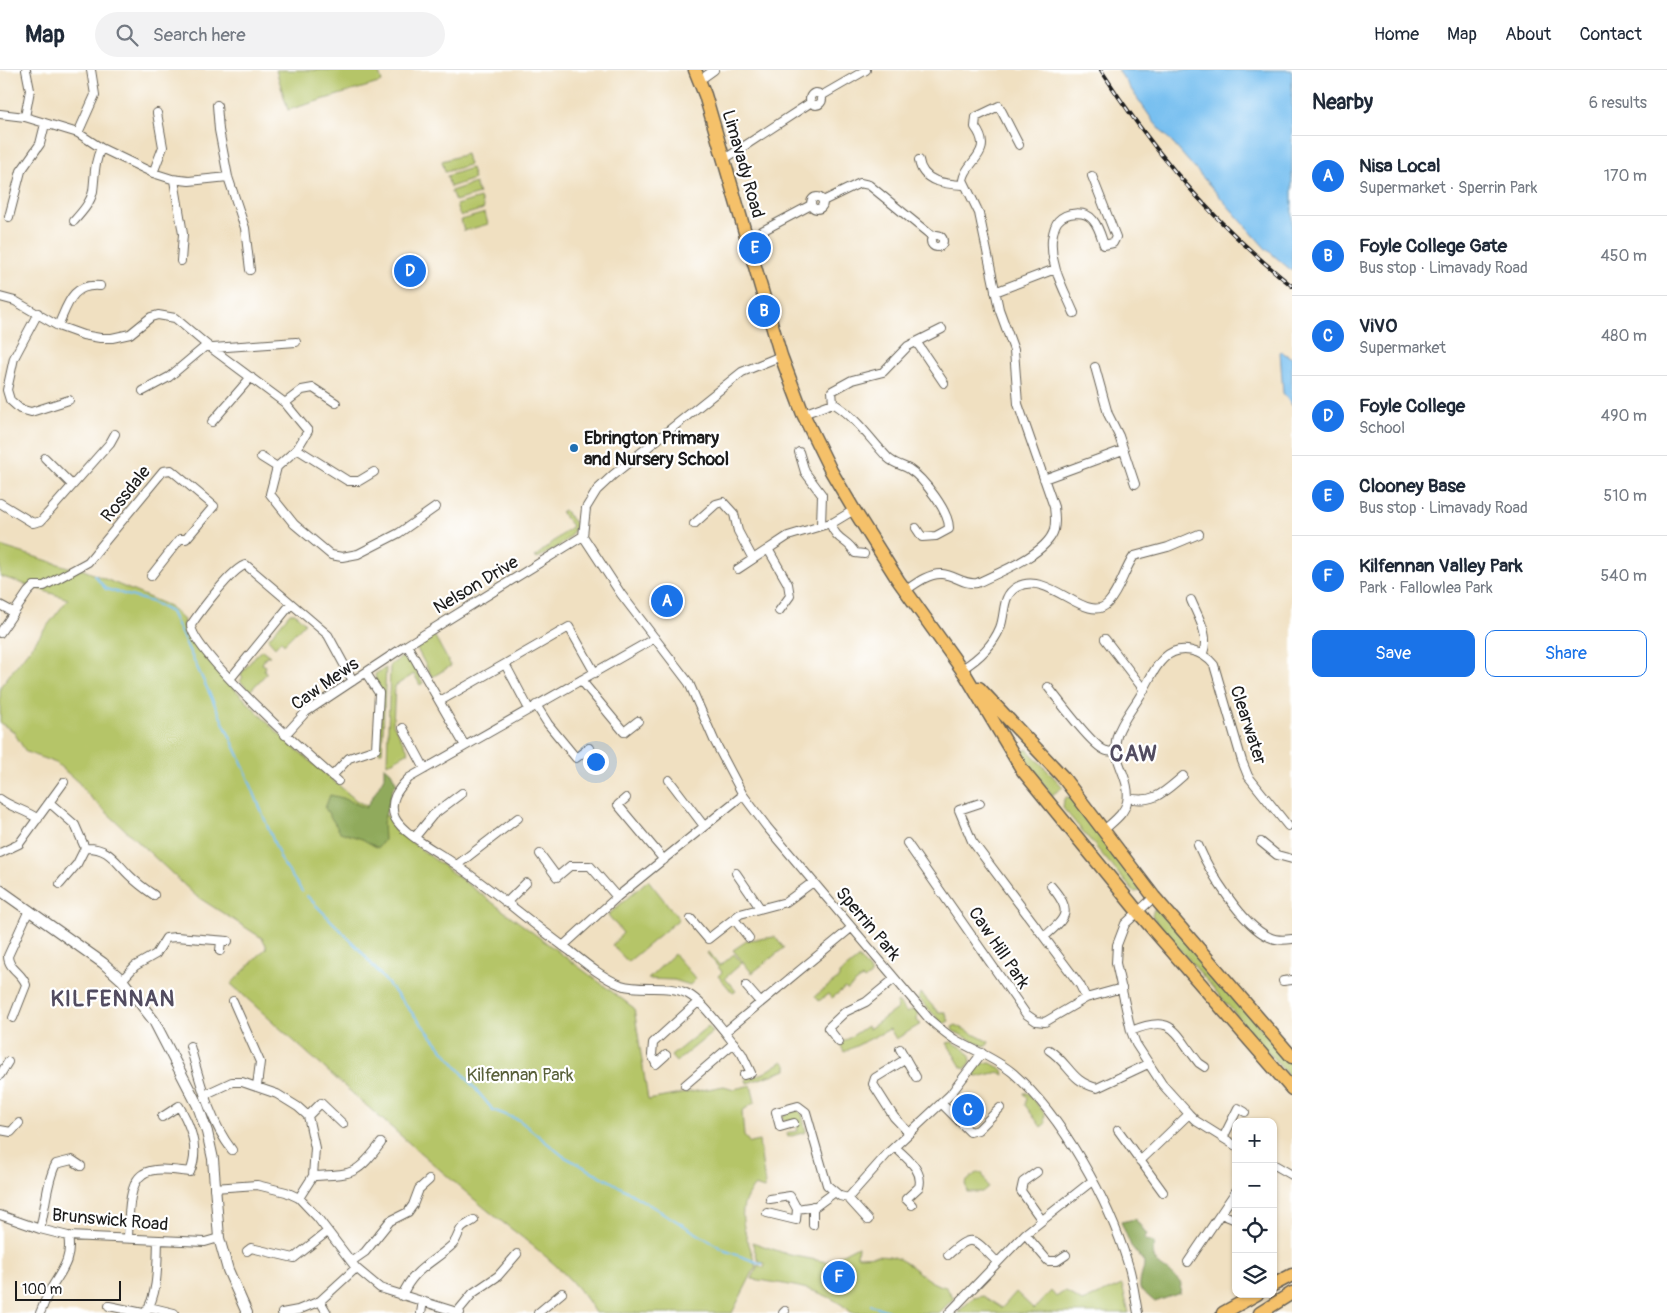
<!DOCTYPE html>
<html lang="en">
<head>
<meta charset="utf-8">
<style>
	body { margin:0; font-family:Pangolin,sans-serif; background:#f2f2f3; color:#1f2937 }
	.controls { position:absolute; right:15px; bottom:15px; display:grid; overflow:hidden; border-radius:10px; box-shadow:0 1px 4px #0004 }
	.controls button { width:45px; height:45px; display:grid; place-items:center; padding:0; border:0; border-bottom:1px solid #e0e1e3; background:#fff; color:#1f2937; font:25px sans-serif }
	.scale { position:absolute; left:15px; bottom:12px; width:106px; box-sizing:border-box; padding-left:5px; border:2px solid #1c1c1c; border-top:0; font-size:14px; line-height:18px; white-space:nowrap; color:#1c1c1c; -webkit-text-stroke:4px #fff; paint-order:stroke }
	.you { position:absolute; left:595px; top:691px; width:18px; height:18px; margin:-12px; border:4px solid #fff; border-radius:50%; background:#1a73e8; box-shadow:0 0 0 8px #1a73e833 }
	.badge { display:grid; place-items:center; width:32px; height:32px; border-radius:50%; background:#1a73e8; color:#fff; font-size:16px; font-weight:700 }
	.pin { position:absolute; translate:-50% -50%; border:2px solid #fff; box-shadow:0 1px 5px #0006 }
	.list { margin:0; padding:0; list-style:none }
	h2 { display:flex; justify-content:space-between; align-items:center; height:65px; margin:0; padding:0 20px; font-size:21px }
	h2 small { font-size:16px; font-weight:400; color:#747a83 }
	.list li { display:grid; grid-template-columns:32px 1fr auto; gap:15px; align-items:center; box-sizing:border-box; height:80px; padding:0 20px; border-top:1px solid #e0e1e3 }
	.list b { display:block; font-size:19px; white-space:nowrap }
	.list p { margin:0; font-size:16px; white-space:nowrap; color:#747a83 }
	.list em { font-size:16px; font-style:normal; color:#747a83 }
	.actions { display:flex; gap:10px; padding:15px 20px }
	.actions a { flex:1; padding:11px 0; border:1px solid #1a73e8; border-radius:10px; text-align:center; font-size:18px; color:#1a73e8 }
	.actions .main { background:#1a73e8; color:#fff }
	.icon { flex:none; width:28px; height:28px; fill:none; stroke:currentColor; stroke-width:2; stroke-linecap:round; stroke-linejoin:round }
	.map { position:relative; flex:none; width:1292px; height:1243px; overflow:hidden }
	header { display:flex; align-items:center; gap:30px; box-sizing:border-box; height:70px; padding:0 25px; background:#fff; border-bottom:1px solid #e0e1e3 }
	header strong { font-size:24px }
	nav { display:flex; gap:28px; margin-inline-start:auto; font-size:18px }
	.search { width:350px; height:45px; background:#f2f2f3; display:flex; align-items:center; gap:12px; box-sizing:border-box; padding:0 18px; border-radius:28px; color:#747a83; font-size:19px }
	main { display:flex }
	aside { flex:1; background:#fff }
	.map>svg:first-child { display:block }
</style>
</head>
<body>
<header>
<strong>Map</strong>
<div class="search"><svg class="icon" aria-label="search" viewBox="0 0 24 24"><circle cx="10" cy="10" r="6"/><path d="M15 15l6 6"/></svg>Search here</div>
<nav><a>Home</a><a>Map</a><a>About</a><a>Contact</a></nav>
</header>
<main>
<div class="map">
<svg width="1292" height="1243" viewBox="0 0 1292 1243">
	<rect width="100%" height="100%" fill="#fff"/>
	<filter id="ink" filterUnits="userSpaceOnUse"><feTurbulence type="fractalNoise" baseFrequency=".02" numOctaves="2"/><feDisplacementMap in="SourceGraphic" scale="10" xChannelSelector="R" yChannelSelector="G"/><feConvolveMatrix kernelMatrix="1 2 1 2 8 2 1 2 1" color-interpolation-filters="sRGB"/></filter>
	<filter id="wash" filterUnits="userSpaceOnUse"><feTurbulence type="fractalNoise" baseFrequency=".0096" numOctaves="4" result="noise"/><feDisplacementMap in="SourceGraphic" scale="20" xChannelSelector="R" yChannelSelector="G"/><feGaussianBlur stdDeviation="1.12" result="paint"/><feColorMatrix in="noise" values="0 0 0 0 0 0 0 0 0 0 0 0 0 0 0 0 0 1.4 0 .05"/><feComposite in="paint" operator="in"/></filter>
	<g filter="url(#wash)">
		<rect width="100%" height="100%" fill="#f0e0c1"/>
		<path fill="#b5c567" stroke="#687042" d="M276,0H378L382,12L288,40Z
			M466,84L469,95L445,102L442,91Z
			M471,98L474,109L450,117L447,106Z
			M475,113L479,124L455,131L451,121Z
			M480,128L484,139L460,146L456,135Z
			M485,143L488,154L464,161L461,150Z
			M564,440L576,454C571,473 552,480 536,489L535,487L572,456L561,442Z
			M0,476L68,497L79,498L169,536L184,550L183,557L213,597L281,666L357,731L389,747L395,760L634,938L648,1030L724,1016L734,1019L751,1015L755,1032L742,1041L744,1066L750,1073L759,1071L765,1114L764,1119L755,1116C731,1141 748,1167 756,1196L732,1243H595C567,1195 516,1165 475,1130C392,1059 311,987 231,914L266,878V875L262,868L196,826L88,725L79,713L56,693L26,682L13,661L0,653V617L68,529L0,506Z
			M290,543H295L305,553L284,574L281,570L275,577L268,569Z
			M434,565L451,596L432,607L416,577L419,573Z
			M262,580L270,586H266L262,594L266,596L264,601L267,603L250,621L240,611L243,607L240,605L256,585Z
			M407,584L423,613L420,615L414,604L395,616L393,654L409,682L387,694L390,595Z
			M386,598L382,682H379L382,622L376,611L375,604Z
			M1027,679L1063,717L1052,725L1021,683Z
			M1067,727L1072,728L1141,821L1134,822L1063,738L1064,729Z
			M648,810L679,849L628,892L612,875L623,863L608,845Z
			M1154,839L1160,840L1292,995V1010L1159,855L1152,845Z
			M775,867L784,878L752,903L733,880L748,870Z
			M709,882L720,896L734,884L742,893L725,908L736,921L733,923L718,906L722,902L707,883Z
			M674,884L696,909L690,915L674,910L648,909Z
			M859,888L872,904L864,910L862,908L847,920L845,918L832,928L828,924L819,931L815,926L839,908V904Z
			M921,923L938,942H945L949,951L943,954L918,928Z
			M898,932L907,943L914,939L918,943L917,951L921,954L896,969L890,959L844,982L840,974L867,956L869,959L898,938L896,935Z
			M956,955L989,972L986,977L953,961L952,957Z
			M708,956L713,962L676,992L671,986Z
			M952,972C960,977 971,980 971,992L965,999L961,997L947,973Z
			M783,991L787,995V1000L747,1013L746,1009L764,1003Z
			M989,992L1003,1000L1004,1005L999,1002L977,1007L972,1005L980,994Z
			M1024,1023H1028L1045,1044L1044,1050L1046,1053L1041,1057L1025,1035L1027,1029Z
			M797,1039L802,1044L806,1062L788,1067L787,1063L798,1061L795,1050L786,1052L781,1046Z
			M977,1102L982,1103L988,1117L982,1122H967L965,1113Z
			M752,1172L790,1185L827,1192L858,1176L857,1186C870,1186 887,1183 899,1189C916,1197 927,1214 946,1217L954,1228L939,1243H852C824,1217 788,1215 752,1209L758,1195L764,1198L765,1194L758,1190Z
			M1122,1215L1129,1243H957L973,1228L983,1226L1002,1238L1016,1222L1034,1239L1051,1221L1056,1227L1065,1221L1082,1232Z"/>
		<path fill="#90aa5c" stroke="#56633c" d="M384,696L391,702L397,714L393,718L383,753L384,770L378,778L362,769L340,762L325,738L330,725L343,728L366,738L384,707Z
			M1135,1149L1147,1164L1144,1169L1154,1173C1149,1200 1169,1195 1181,1214L1180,1223L1155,1232L1140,1219C1139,1208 1144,1202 1144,1192L1131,1176L1121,1152Z"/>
		<path fill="#78c0f0" stroke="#4a6e86" d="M1118,0H1292V201L1265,178L1153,51Z
			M1280,281L1292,288V336L1283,323Z"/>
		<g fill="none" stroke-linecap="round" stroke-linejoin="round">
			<path stroke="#78c0f0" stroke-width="2" d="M94,505L106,519L152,532L171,542L240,688L282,792L302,821
				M307,826L359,879L493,1040L519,1050L563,1086L610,1111L726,1181L762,1194
				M871,1235L894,1243"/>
		</g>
	</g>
	<g filter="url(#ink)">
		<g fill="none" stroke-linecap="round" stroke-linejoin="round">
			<defs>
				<path id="minor" d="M700,10L714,0
					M810 29a6 6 0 1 1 12 0a6 6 0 1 1-12 0Z
					M821,26L866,0
					M217,35L219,60L228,107L245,158L250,200
					M0,44L25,47L78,63L101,78L153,103L172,109L189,111L228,107
					M25,47L30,20L26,0
					M78,63L95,25L91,0
					M723,90L810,33
					M919,90C922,113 946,114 965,115
					M153,103L163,77L157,43
					M172,109L174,110L183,164L181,191
					M811 133a6 6 0 1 1 12 0a6 6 0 1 1-12 0Z
					M823,131L860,113L869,115L933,167
					M9,147L21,101L40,74L45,54
					M74,151C82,142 91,132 93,121C95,105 94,93 101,78
					M931 171a6 6 0 1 1 12 0a6 6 0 1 1-12 0Z
					M747,169L811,135
					M995,222L1055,199
					M0,227L15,231L58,256L83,265L100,268H112L130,264L151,247L158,245L175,248L207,275L285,333L308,361L297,379L277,397L270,424L294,454L331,485L342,487L358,484L399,463L436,437
					M38,243L14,288L7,320L10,330L20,339L31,342L69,330
					M1074,243C1064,219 1050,197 1052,169C1053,163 1054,156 1058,151C1066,142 1085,140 1093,150C1099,157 1101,166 1104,175L1113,173L1116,167L1092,106
					M58,256C68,234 72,213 100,216
					M917,273L944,313
					M213,278L296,272
					M781,286L742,302L613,405L597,420L586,438L583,466L621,524L689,613L714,670L743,725L767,757L930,950C937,956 945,963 954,969C973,980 995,988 1013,1003C1063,1047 1109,1131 1128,1194C1133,1210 1135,1227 1138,1243
					M1095,297L1108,344L1119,366L1135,414
					M143,321L169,307L207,275
					M285,333L302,320L313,318L336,333
					M833,333C856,347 870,369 888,388C894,394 902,395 909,399C923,408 950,442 949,459L936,466L922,467L916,458
					M803,344L833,333L832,321L852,310L883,302L908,276L942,259
					M212,352L251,307
					M297,379L348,411H359L374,402
					M799,382L805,402L822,425L821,455
					M261,387L277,397
					M45,388L72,415
					M1044,409L1123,380
					M0,433L33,453L41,451L110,373L115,364
					M830,453C837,472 848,469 855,483L864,484
					M694,454L716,434L723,432L734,444L738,461L753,489
					M768,479L788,514L790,526L779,541
					M738,499L788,466L834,452L854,440
					M905,521C915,514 929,503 942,504C955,505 963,515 977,513C998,503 1047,484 1054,460C1056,452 1055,445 1054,437L1018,334L1014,280L999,239L979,143L963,110C966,90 995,84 975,57L976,47L999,36L1019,75
					M1191,530C1198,547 1210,565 1203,583
					M0,535L13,542
					M0,563L28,522L34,516H44L88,492L163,401L171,400L214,436L186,469H180L151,506
					M655,568L409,708C398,719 388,731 395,748C403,764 436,781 452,792C492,819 530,852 570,881C585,893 603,908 621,915C642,922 668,913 688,924C702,932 714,949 725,962L851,858
					M1105,569L1144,620
					M407,575L465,676
					M505,594L569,557L595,603
					M962,599C978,589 993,575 1000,558C1006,543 1001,526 1017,517C1048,499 1087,556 1108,533C1120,520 1124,500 1134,486L1168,477L1199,464
					M230,609L291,534
					M581,610L624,662L638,651
					M1048,617C1058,629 1094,679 1107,681C1110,682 1113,681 1115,681
					M440,631L505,594L529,639
					M536,635L548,654L576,688L589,678
					M403,658L425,699
					M285,665L306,642L407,575L583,466
					M332,706L349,688L376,679L379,623L366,603
					M669,710L704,756
					M338,711C312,689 192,582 191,555C199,543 233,497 246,495L328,565L353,611
					M626,728L618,735L664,790
					M1128,728C1154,734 1164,722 1183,706
					M0,729C12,738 26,740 38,749
					M50,733L75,755L85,778L77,794L60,814
					M980,733L959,740L972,771L1080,915L1086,928
					M1103,761C1112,752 1124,745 1127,732C1132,708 1110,690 1117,666C1121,652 1133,638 1140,626C1148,614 1153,598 1164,588C1180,573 1203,581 1214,595L1242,691L1248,706L1288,756
					M415,767L433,745L462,723
					M1261,772L1277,785L1292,789
					M907,773L1026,944L1036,951L1045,952L1086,928L1122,918
					M1198,775C1209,801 1242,855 1269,867C1275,870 1285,870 1292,869
					M85,778C108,777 114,790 129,805C137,813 145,819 154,825
					M0,783L19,774L64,712
					M540,784L557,807L570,796H590L617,827
					M457,795L518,748
					M736,803L760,838
					M1154,827L1125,854L1117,875L1116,893L1131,961L1136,974L1162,1014L1189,1044L1196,1051L1236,1076
					M506,833L526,813
					M691,849L708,869L740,844L786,832L813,812
					M734,849L749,868
					M1044,867C1067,847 1073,842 1051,816
					M563,876L617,827L743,725
					M220,881L221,871
					M122,910L135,896L156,884L166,868L176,867L228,871
					M1283,911L1292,910
					M746,916L760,932
					M233,931L260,992L257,1016
					M13,948L26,915C23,903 8,899 8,886L29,840
					M1131,961C1174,943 1174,962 1199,993L1205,997
					M725,962L742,984L751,1003L744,1005
					M839,972L828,958L845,942L866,932L894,909
					M190,976C200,1011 209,1050 232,1080
					M900,979L916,1007
					M1049,980C1070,994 1070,1011 1097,1018L1148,994
					M666,985L656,994L652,985L653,973L698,932
					M906,989L875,1008L873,1014L894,1047L909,1063
					M0,1005L8,992
					M685,1015L734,973
					M206,1024L232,1012H242L277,1024L298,1037L308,1046L315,1078L313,1106L299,1128
					M941,1033L970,1062L978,1060L1000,1038
					M308,1046L321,1033L343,1054
					M794,1053L780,1057L776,1042L798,1036L806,1042L827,1115L840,1126L848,1128L868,1150
					M0,1060L11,1062L19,1053
					M1118,1060L1163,1122
					M1223,1068L1238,1038L1245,1042
					M895,1077C906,1088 924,1100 919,1117L906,1129L912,1135
					M1140,1091L1189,1044
					M1273,1094L1292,1105
					M1037,1102L1023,1112L1021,1121L1041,1149
					M313,1106C353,1104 356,1106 381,1073
					M214,1118L257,1115L286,1122L299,1128L317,1147L356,1198L380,1218L460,1243
					M848,1128L888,1083L950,1025L982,983
					M813,1136V1155
					M797,1139L816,1136L835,1122
					M767,1143L796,1150L797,1139L790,1126L770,1129
					M1221,1144L1236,1150
					M0,1145L40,1159L68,1166L205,1172L219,1168
					M40,1159C45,1141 47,1109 56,1094L72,1090L81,1096
					M1025,1164L1048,1191H1057L1066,1185
					M128,1168C129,1152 127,1114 143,1104C155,1096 177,1101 190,1102C200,1080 191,1056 179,1036L162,1047
					M247,1181L251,1178L294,1188L327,1162
					M948,1185C973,1162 974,1169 996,1191
					M352,1191L365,1182L390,1151L408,1142L413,1135L419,1119L429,1110
					M1188,1192L1236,1121
					M402,1226C413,1199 431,1194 451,1176C457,1171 457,1165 461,1159C463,1156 470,1153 474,1150
					M109,1236L143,1243
					M149,1237L174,1243
					M458,1241L473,1223L498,1206L517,1184
					M40,1243C43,1237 45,1230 48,1224C59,1203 73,1192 68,1166
					M145,1243C159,1224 157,1193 158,1170
					M282,1243L298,1240L320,1231
					M327,1243L320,1231L356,1198
					M421,1243L423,1231
					M538,1243L562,1223
					M783,1243L785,1241
					M949,1243L1025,1164L1092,1111"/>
				<path id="tertiary" d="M0,820L103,893L122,910L154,951L198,1036L207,1062L213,1089L219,1168L228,1200L247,1243"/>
				<path id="trunk" d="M695,0L705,25L781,286L803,344L831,401L854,440L898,510L965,604L1023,701L1138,842L1292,1019
					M979,618L1062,706L1154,827L1292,987
					M1273,1215L1292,1205
					M1223,1243L1257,1224
					M1260,1243L1292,1223"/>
			</defs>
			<use href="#minor" stroke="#666156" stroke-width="10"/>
			<use href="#tertiary" stroke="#666156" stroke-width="12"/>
			<use href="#trunk" stroke="#666156" stroke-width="15"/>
			<use href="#minor" stroke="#fff" stroke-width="8"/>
			<use href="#tertiary" stroke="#fff" stroke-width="10"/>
			<use href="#trunk" stroke="#f5c16b" stroke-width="12"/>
			<defs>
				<path id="rail" d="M1101,0C1154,84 1215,154 1292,216"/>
			</defs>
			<use href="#rail" stroke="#1c1c1c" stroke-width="4"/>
			<use href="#rail" stroke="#fff" stroke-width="2" stroke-dasharray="5.5" stroke-linecap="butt"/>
		</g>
	</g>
	<circle fill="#1f6fb2" stroke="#fff" stroke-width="2" cx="574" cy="378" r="5"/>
	<g text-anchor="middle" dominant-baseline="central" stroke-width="4.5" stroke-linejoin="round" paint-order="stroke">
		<g font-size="18" fill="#1c1c1c" stroke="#fff">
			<text transform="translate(743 94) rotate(74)">Limavady Road</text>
			<text transform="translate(126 424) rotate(-51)">Rossdale</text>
			<text transform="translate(476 515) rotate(-31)">Nelson Drive</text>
			<text transform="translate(325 614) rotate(-35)">Caw Mews</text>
			<text transform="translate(1248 655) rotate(72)">Clearwater</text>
			<text transform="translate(868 854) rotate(50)">Sperrin Park</text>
			<text transform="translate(999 878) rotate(56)">Caw Hill Park</text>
			<text transform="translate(110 1150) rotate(5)">Brunswick Road</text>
		</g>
		<g font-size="18" font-weight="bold" fill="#1c1c1c" stroke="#fff" text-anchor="start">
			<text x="584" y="368">Ebrington Primary<tspan x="584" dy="21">and Nursery School</tspan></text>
		</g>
		<g font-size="18" fill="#59603a" stroke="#fff">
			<text x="520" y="1005">Kilfennan Park</text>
		</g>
		<g font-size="22" font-weight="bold" letter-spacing="1" fill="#524c60" stroke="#fff">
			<text x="1134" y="684">CAW</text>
			<text x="113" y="929">KILFENNAN</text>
		</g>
	</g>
</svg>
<div class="controls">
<button>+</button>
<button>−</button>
<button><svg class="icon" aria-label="locate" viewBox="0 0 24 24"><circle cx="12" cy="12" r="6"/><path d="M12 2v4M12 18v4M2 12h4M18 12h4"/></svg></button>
<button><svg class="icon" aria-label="layers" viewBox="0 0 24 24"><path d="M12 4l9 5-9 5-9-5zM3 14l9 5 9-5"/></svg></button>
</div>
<div class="scale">100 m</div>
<div class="you"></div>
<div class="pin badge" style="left:667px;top:531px">A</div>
<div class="pin badge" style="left:764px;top:241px">B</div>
<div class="pin badge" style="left:968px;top:1040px">C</div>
<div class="pin badge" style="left:410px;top:201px">D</div>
<div class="pin badge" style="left:755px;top:178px">E</div>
<div class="pin badge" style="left:839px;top:1207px">F</div>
</div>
<aside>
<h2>Nearby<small>6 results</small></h2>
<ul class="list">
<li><span class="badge">A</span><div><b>Nisa Local</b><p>Supermarket · Sperrin Park</p></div><em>170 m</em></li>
<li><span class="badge">B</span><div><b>Foyle College Gate</b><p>Bus stop · Limavady Road</p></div><em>450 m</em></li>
<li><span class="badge">C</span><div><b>ViVO</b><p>Supermarket</p></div><em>480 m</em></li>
<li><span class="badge">D</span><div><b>Foyle College</b><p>School</p></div><em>490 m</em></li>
<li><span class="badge">E</span><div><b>Clooney Base</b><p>Bus stop · Limavady Road</p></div><em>510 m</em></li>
<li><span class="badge">F</span><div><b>Kilfennan Valley Park</b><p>Park · Fallowlea Park</p></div><em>540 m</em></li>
</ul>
<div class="actions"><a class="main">Save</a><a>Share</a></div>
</aside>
</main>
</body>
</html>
